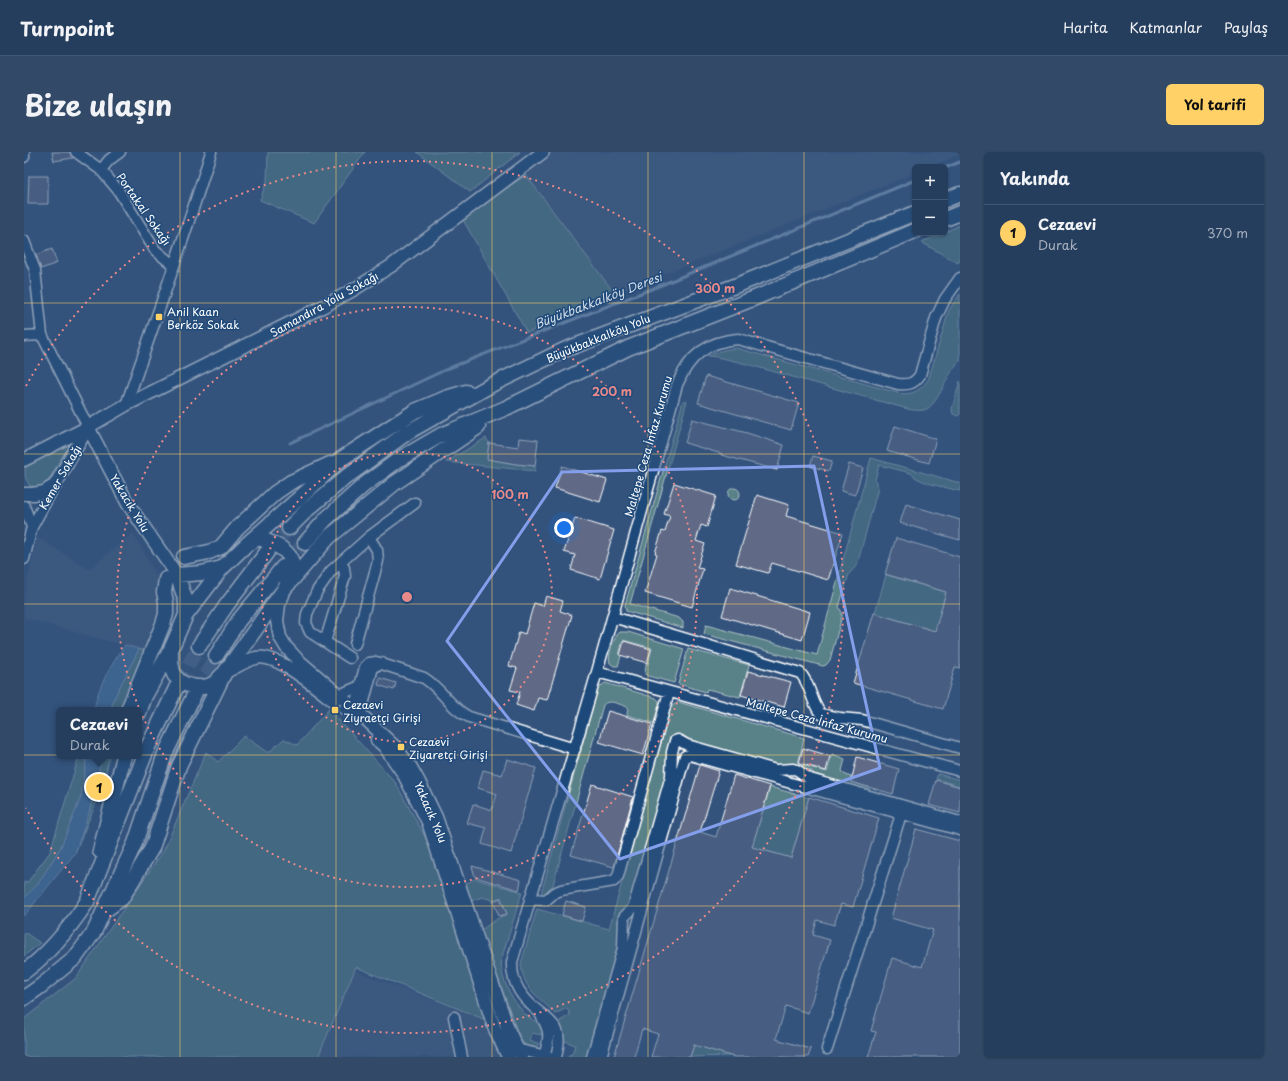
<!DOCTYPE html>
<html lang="tr">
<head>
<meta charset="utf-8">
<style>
	body { margin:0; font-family:"Playpen Sans",sans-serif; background:#324967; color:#f1f3f6 }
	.controls { position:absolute; right:12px; top:12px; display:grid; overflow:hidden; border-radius:6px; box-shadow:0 1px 3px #0004 }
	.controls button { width:36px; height:36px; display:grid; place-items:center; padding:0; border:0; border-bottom:1px solid #425773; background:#263e5e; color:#f1f3f6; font:20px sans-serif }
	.you { position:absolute; left:540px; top:376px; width:14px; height:14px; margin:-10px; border:3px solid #fff; border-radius:50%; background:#1a73e8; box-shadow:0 0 0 6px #1a73e833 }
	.badge { display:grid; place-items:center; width:26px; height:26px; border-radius:50%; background:#ffd166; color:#111; font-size:13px; font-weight:700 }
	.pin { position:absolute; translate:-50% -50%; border:2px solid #fff; box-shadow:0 1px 4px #0006 }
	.popup { position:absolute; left:32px; top:555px; width:86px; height:52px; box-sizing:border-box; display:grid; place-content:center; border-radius:6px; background:#263e5e; filter:drop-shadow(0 1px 3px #0005); font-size:13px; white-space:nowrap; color:#a4aebc }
	.popup b { font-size:15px; color:#f1f3f6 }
	.popup::after { content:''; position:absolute; left:50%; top:100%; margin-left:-8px; border:8px solid transparent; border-top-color:#263e5e }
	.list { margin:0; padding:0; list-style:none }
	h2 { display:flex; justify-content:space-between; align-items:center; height:52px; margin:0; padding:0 16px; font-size:17px }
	h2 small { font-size:13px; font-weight:400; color:#a4aebc }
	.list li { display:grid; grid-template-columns:26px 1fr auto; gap:12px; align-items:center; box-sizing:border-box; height:56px; padding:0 16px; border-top:1px solid #425773 }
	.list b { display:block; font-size:15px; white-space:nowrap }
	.list p { margin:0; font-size:13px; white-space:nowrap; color:#a4aebc }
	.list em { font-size:13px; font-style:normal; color:#a4aebc }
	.map { position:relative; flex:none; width:936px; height:905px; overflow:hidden; border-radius:6px }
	header { display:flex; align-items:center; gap:24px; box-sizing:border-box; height:56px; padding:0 20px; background:#263e5e; border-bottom:1px solid #425773 }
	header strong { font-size:19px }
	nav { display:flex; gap:22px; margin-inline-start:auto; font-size:14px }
	.intro { display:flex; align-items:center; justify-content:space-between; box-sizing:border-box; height:96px; padding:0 24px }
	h1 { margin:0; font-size:28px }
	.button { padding:10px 18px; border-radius:6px; background:#ffd166; color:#111; font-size:14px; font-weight:700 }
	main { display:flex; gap:24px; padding:0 24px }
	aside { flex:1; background:#263e5e; border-radius:6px; box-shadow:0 1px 3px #0004 }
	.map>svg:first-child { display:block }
</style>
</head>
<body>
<header>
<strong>Turnpoint</strong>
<nav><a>Harita</a><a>Katmanlar</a><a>Paylaş</a></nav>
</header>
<div class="intro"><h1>Bize ulaşın</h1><a class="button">Yol tarifi</a></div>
<main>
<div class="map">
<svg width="936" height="905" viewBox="0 0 936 905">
	<rect width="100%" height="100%" fill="#33537d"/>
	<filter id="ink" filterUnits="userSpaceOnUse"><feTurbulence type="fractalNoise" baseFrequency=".025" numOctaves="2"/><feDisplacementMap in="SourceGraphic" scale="8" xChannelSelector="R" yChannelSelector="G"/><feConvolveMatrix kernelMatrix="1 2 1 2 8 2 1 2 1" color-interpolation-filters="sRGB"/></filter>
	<g filter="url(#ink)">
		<path fill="#455d82" d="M530,0H936V2L905,15H891V21L591,142L502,23Z
			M109,381L138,433L137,467L124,500L0,466V446L13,385L65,417Z
			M330,818L462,868L480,905H294Z"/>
		<path fill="#588188" stroke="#acc0c4" d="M244,0H341L290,71L236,48L243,29Z
			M393,0H496L446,40Z
			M502,23L591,142L503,181L438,66Z
			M936,73V108L934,111L897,90L921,81V80Z
			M936,142V209C922,220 916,253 900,258C895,259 889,258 884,257L715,210L693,205L684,204L700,198L712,196L874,241C888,244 898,238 905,226L925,158Z
			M936,229V262L934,264L929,262L928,257Z
			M659,249H663L606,452L655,466L659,470V476L602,459L601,453Z
			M462,286L465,291L463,307L492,312L511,314V319L422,310Z
			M50,288L39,303L24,329L16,335L6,334C0,325 0,320 3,309Z
			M847,306L936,331V339C925,336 893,331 887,321L855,313L851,328L854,336L833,413L825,422L815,455L818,461V464L806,508L802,513L799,514L680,482L682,473L793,503Z
			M704 342a6 6 0 1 1 12 0a6 6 0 1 1-12 0Z
			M862,423L922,440L911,479L851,461Z
			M596,480H604L660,497L650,531L624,524L621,522L622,512H624L628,496L599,488L595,503L597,504L594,514H590L586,511C583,504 590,484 596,480Z
			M115,497L124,500L97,558H87L89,548Z
			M664,497L725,513L716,545L683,537L682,540L654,532Z
			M581,531L632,546L635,549V552L630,571L603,563L604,555C596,553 585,546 579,553L529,733L522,742H517L574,536Z
			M654,550L780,586L774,612L803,620L808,602L821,607L818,619L820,622L827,625L826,630L845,636L844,639L791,623L788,619L765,612L755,614L668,590L659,583L651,584C646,595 642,604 644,616L607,751L601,756L598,762L596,791L566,905H544L545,903L548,902L551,893L541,889L536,869L546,863L543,856L531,862C516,845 499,838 497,812L513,757L585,777L647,555Z
			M305,557L371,630L404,690L462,868L332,815L294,905H0V867L52,826L140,698L182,600L194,610L220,584L244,601L260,587L273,593Z
			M55,604H63L57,645L37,695L14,732L0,746V730L3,731L26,700Z
			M78,604H86L78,637L50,703L65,661Z
			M914,622L936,628V634L912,627Z
			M746,635L785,646L767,706L728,695Z
			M451,727L498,740L478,805C474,824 488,848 501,862C506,867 513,870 518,875V883L508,881L506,889L514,891L513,896L501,893L496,887L457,778L476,765L483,762L477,745L469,748L458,745L447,749L441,732Z
			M0,780L16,791L0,804Z
			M670,893L708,904L666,905Z"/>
		<path fill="#4975a4" stroke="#92acc8" d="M101,493L115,497L89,548L87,558H70C74,533 87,514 101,493Z
			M63,604H78L65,661L51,701L0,764V746L14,732L37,695L57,645Z"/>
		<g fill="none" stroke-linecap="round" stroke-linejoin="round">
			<path stroke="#92acc8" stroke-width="3" d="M921,16L936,10
				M266,291L425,216L630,136L891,28"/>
		</g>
		<path fill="#616985" stroke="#fff" d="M28,0H46L49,6L30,9Z
			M5,24H24V52H4Z
			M28,97L33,111L17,117L12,103Z
			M682,224L775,251L767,278L674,251Z
			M668,267L723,281L760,293L753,318L697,303L698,302L661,291Z
			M871,274L912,287L905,311L863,299Z
			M495,286L514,288L511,314L492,312L463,307L465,291L494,295Z
			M789,304L808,309L805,319L786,314Z
			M825,312L839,316L831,343L817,339Z
			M538,314L583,328L576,350L531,336Z
			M650,331L692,344L683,375L677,373L672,389L681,392L673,416L679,417L668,455L621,441L633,402L631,401L638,379L641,380L646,364L640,362Z
			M733,343L765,353L762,364L819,381L804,428L748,411L744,421L712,412Z
			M882,352L936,368V388L876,371Z
			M551,366L590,378L576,427L547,418L551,403L540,400Z
			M872,386L936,405V516L931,515L919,557L829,531L850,461L911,479L922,440L861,422Z
			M706,436L786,460L778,488L698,464Z
			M522,444L539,449L536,459L548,463L523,548L514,546L510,559L492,553L496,540L486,538L493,516L485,514L495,480L501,482L510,451L519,454Z
			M600,489L627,497L623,511L596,503Z
			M724,519L767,530L760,555L717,543Z
			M356,526L372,531L370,538L354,533Z
			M584,559L628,572L619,603L575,590Z
			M779,596L806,604L802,619L775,611Z
			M833,605L875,617L869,642L827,630Z
			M483,607L512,616L487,701L458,692L462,676L443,671L449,652L468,658L473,642L454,636L459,618L478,623Z
			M676,613L695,619L676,680L692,685L710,623L746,634L728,695L767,706L785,645L855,666L829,755L817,752L810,773L793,768L789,783L806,788L784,861L762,854L752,887L787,897L784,905H710L670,893L666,905H627L634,882L618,877L610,905H590Z
			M912,628L936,635V661L905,653Z
			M568,632L609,645L590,715L547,703Z
			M892,677L936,689V905H844L852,880L847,879L868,806L898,815L909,778L867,766Z
			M448,714L497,728L495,738L451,725Z
			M476,746L483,762L475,764L469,749Z
			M542,749L562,755L558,769L538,763Z"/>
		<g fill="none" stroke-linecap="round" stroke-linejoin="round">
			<path stroke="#526d90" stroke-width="14" stroke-dasharray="14 7" stroke-linecap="butt" d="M243,400L265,376
				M259,414L281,391
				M154,532L175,494
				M171,541L192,504"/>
			<defs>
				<path id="minor" d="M52,0L77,18L94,38L131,98L149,113
					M0,5V0
					M77,18L85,8L96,0
					M0,89L11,118L18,183L64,275
					M0,184L18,183
					M102,253C131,169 161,85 187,0
					M0,354L8,375
					M0,407L8,375L31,333
					M589,465L776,521C787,532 787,551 797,562L816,566L838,568L936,596
					M301,490L321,424L320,416L317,410
					M331,492L354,409L353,398L345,385
					M326,506L286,480L282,471L283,462L293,439L307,419L345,385L391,351
					M573,520L936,619
					M315,543L336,534
					M320,557L330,556L340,549L349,515L358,511
					M328,565L341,515L345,511L352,510L400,526C418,537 426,556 445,565L551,597
					M506,747L522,748L530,741L537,738L590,729L594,724L645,540
					M515,860C499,847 487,832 488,810L573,520L653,233C664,205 683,189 714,187L874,232C884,233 890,232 896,223L912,166L921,147L936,126
					M430,865L438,905
					M492,897L527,905
					M803,897L879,656
					M520,905C526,883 527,880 515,860C535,875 538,881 532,905
					M568,905L599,796L600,765L608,757L610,753L647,624L648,600L651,589L654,588L663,593L752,618L769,617L773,618L786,627L936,670
					M577,905L661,604L666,603L936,678"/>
				<path id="major" d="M64,275L104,352L153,423
					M0,308L64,275L102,253L298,155L329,138L367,114L519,0
					M0,342H9L20,340L31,333L64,275
					M259,443L255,452L253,469L256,485L262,495L274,508L330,556L370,594L386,614L395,630L412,665L484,877L497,905
					M201,520C211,516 222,508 232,506C252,500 294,537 310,549
					M353,588L360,594L379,621L404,670L470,875L484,905"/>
				<path id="highway" d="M921,48L936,42
					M921,67L936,61
					M265,376L284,357L322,325L384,280L469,232L540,198L716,132L891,61
					M281,391L302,367L340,333L374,308L417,283L482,256L604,196L731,146L891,79
					M223,392L281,341L317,307L391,259L422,246L442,240
					M160,405L185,400L197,395L214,375L251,341L267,330L306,312
					M162,463V449L153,423L178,421L198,416
					M175,494L202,454L243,400
					M147,497C147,506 146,516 151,524C159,535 178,538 189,532C192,530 195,526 198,523
					M192,504L215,468L259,415
					M104,558L139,472L142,462V450L140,440L142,427
					M115,561L121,544L147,497L162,463L198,416L223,392L235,386C247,391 267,397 268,412C268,418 264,426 263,431
					M76,699L100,604
					M80,759L98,746L128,696L155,614L201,520L261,436L305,385L371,331L454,275
					M0,820C26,801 45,777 63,750L124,595L154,532
					M0,846L17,834L51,806L70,780L111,691L141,602L171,541"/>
			</defs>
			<use href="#minor" stroke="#fff" stroke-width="13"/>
			<use href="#major" stroke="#fff" stroke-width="15"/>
			<use href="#highway" stroke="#fff" stroke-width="17"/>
			<use href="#minor" stroke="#1f4a7a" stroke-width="10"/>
			<use href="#major" stroke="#1f4a7a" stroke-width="12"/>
			<use href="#highway" stroke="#1f4a7a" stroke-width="14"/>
		</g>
	</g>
	<path d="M0 0H936V905H0ZM790,314L856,616L596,707L423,489L538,320Z" fill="#33537d" fill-opacity=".55" fill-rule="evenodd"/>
	<path fill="none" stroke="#839eea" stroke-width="3" stroke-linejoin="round" d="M790,314L856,616L596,707L423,489L538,320Z"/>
	<path fill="none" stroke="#ffd166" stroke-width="1" stroke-opacity="0.55" d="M156,0V905M312,0V905M468,0V905M624,0V905M780,0V905M0,151H936M0,302H936M0,452H936M0,603H936M0,754H936"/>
	<g fill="none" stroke="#e88989" stroke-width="2" stroke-dasharray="2 4">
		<circle cx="383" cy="445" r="145"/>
		<circle cx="383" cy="445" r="290"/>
		<path d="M2 234A436 436 0 1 1 2 656"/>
	</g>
	<g fill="#ffd166" stroke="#1f4a7a" stroke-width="1.5">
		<rect x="131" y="161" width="8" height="8" rx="2"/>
		<rect x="307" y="554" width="8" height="8" rx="2"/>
		<rect x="373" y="591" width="8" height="8" rx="2"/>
	</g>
	<g text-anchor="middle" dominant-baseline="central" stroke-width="3" stroke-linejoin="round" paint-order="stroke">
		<g font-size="11" fill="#fff" stroke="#1f4a7a">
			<text transform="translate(120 57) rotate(55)">Portakal Sokağı</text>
			<text transform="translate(300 152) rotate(-29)">Samandıra Yolu Sokağı</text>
			<text transform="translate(574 186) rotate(-22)">Büyükbakkalköy Yolu</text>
			<text transform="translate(624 294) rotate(-74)">Maltepe Ceza İnfaz Kurumu</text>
			<text transform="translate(36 325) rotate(-60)">Kemer Sokağı</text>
			<text transform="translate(106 351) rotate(59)">Yakacık Yolu</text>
			<text transform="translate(793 568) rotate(15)">Maltepe Ceza İnfaz Kurumu</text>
			<text transform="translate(407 660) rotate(67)">Yakacık Yolu</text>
		</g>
		<g font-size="11" fill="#fff" stroke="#1f4a7a" text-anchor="start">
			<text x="143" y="159">Anil Kaan<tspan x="143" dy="13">Berköz Sokak</tspan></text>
			<text x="319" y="552">Cezaevi<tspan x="319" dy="13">Ziyraetçi Girişi</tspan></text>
			<text x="385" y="589">Cezaevi<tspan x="385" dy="13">Ziyaretçi Girişi</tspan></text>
		</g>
		<g font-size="12" font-style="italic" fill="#d2dce8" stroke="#1f4a7a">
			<text transform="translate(574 148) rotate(-21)">Büyükbakkalköy Deresi</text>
		</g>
	</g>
	<circle cx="383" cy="445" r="6" fill="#e88989" stroke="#1f4a7a" stroke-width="2"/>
	<g font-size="12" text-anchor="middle" font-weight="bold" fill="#e88989" stroke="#1f4a7a" stroke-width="3" stroke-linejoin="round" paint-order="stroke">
		<text x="691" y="141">300 m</text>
		<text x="588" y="244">200 m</text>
		<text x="486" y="347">100 m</text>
	</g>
</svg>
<div class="controls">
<button>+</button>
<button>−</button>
</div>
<div class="you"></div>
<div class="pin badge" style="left:75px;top:635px">1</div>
<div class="popup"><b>Cezaevi</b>Durak</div>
</div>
<aside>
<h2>Yakında<small></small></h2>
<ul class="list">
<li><span class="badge">1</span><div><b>Cezaevi</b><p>Durak</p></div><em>370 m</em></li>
</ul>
</aside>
</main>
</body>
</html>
